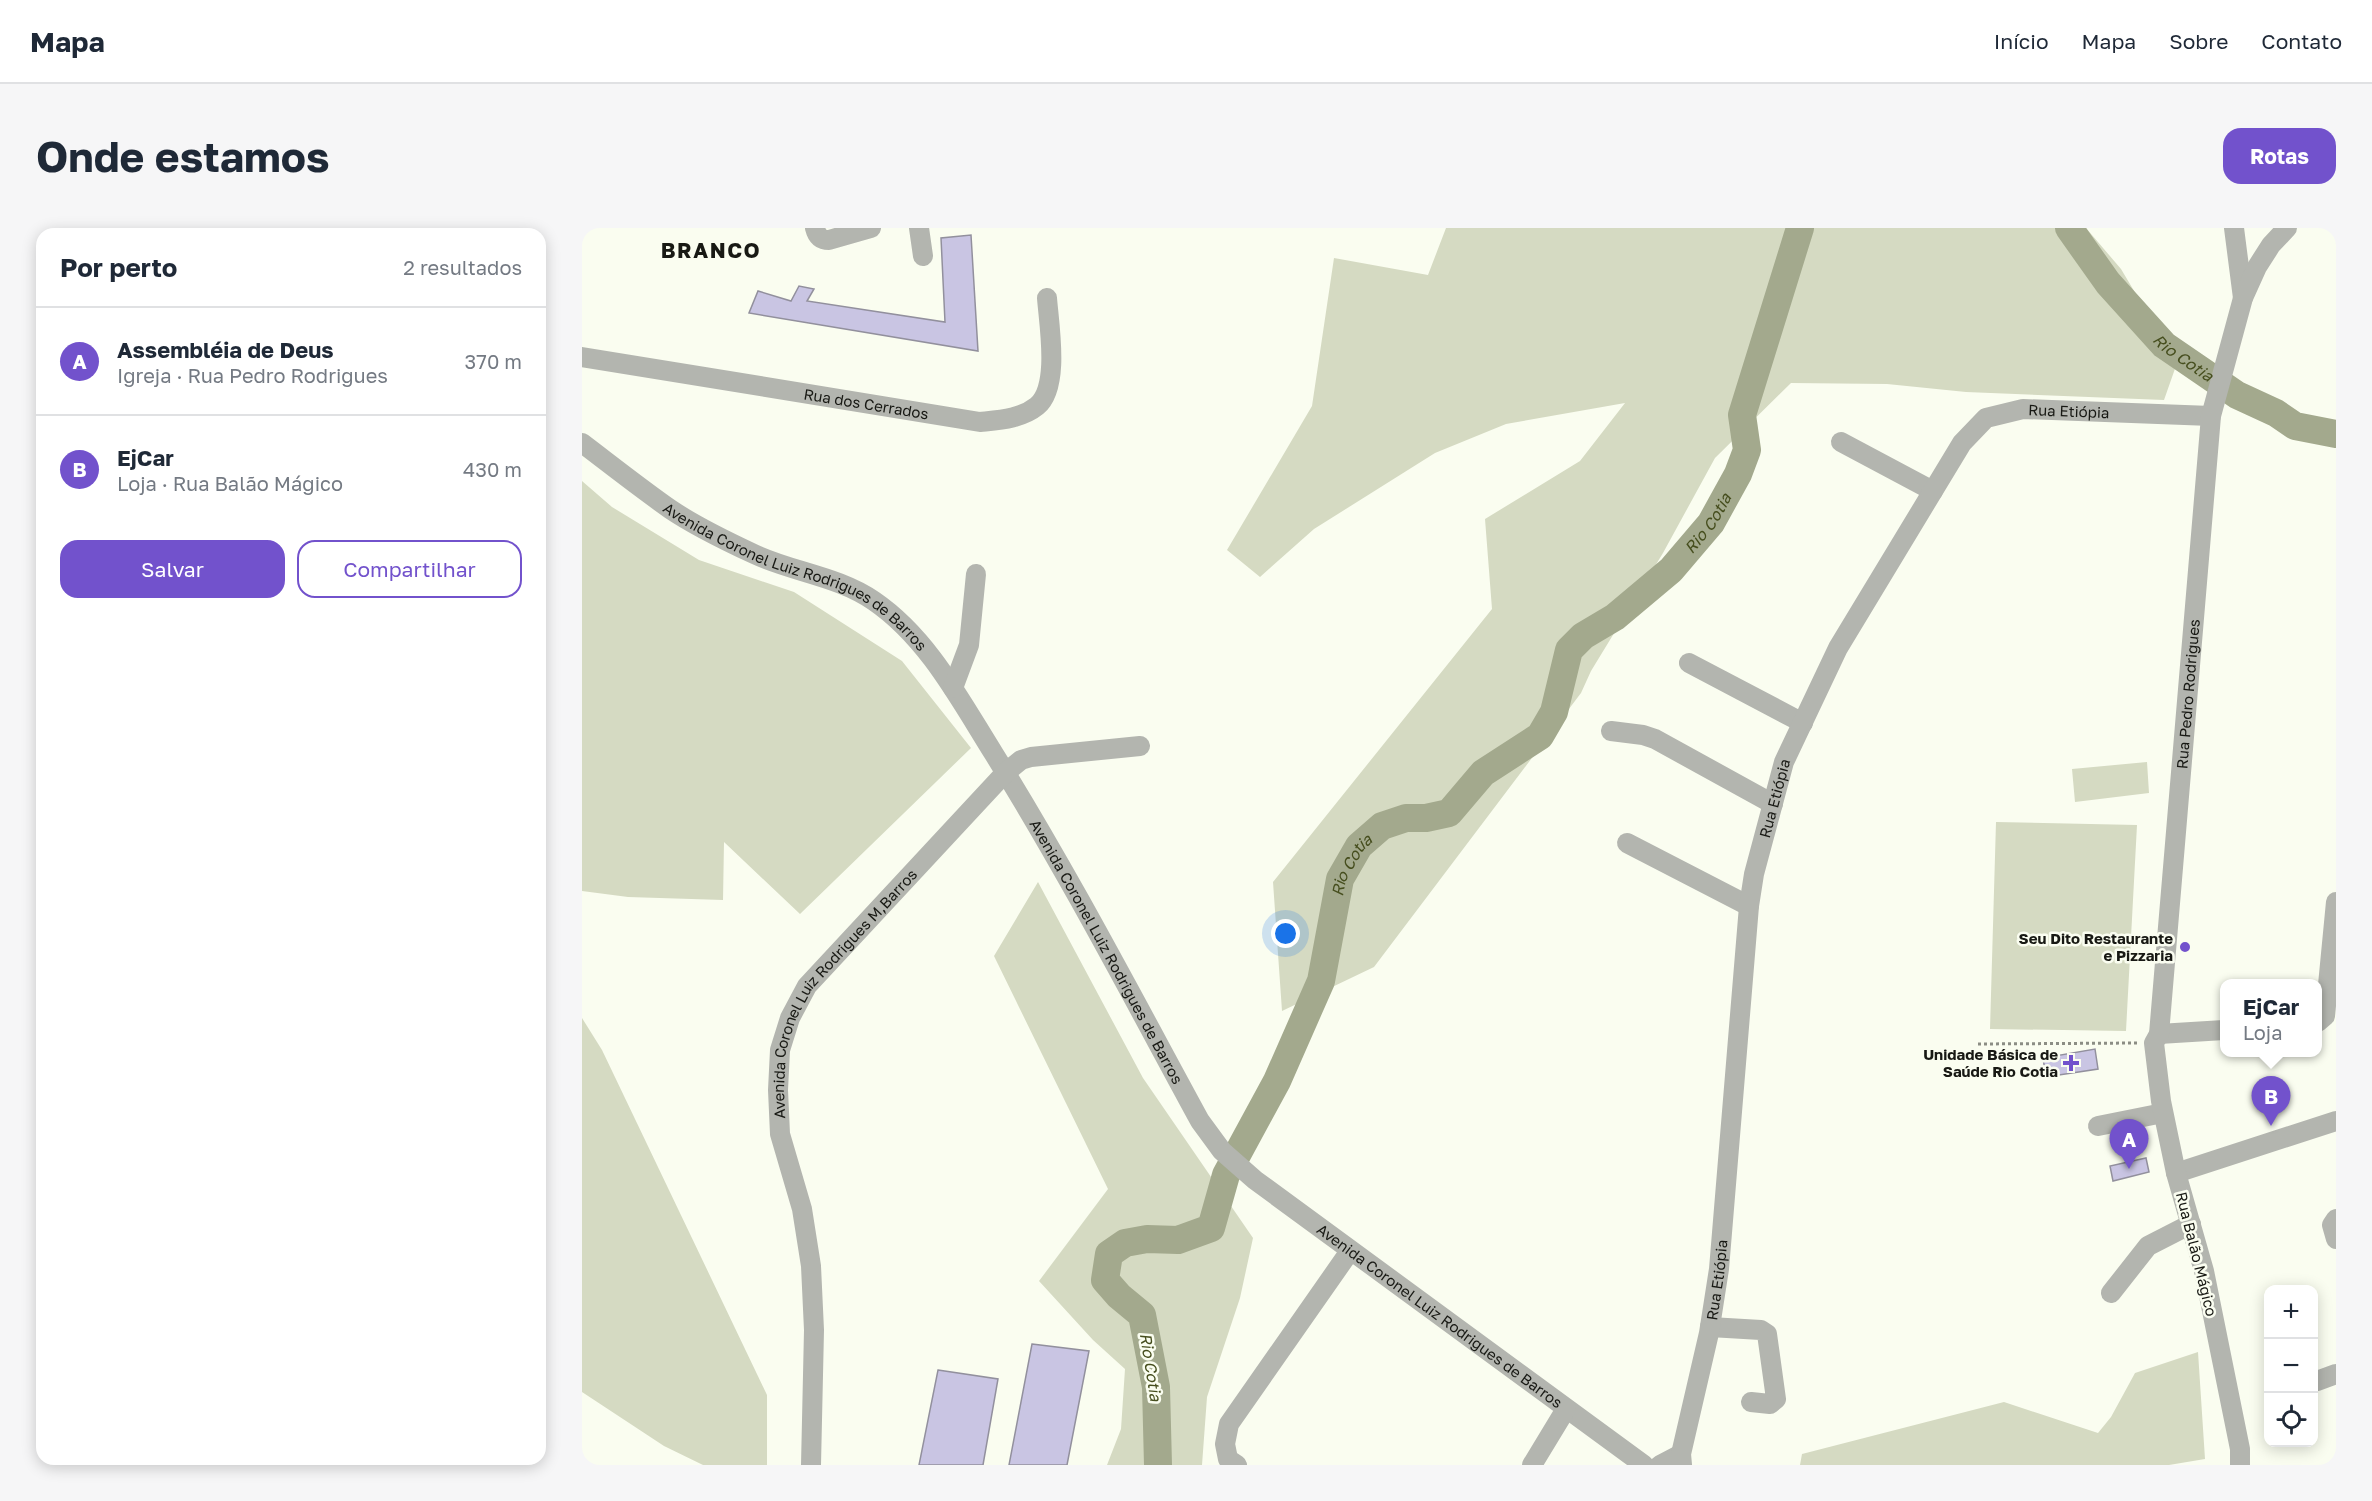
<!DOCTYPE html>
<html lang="pt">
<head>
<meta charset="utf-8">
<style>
	body { margin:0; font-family:"Golos Text",sans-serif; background:#f6f6f7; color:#1f2937 }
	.controls { position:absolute; right:18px; bottom:18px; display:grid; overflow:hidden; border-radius:12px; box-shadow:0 3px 15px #0003 }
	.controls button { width:54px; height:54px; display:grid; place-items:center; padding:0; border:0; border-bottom:2px solid #e0e1e3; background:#fff; color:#1f2937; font:30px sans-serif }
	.you { position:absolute; left:704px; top:706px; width:21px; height:21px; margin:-15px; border:4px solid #fff; border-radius:50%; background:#1a73e8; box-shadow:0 0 0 9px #1a73e833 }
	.badge { display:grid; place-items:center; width:39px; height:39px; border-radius:50%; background:#7252cc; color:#fff; font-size:20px; font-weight:700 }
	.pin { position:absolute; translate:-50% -50px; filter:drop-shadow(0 2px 3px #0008) }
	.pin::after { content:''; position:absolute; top:32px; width:21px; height:18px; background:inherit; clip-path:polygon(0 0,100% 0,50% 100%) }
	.popup { position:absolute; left:1638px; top:751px; width:102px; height:78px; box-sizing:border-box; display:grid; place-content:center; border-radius:12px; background:#fff; filter:drop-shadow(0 2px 4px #0005); font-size:20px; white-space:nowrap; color:#747a83 }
	.popup b { font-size:22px; color:#1f2937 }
	.popup::after { content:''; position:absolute; left:50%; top:100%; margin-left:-12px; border:12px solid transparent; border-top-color:#fff }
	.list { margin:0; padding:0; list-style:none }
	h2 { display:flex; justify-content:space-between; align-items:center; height:78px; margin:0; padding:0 24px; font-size:26px }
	h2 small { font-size:20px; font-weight:400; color:#747a83 }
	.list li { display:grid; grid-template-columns:39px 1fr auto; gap:18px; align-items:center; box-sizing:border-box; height:108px; padding:0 24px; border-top:2px solid #e0e1e3 }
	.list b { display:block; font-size:22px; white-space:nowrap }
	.list p { margin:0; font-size:20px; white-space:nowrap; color:#747a83 }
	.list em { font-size:20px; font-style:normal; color:#747a83 }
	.actions { display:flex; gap:12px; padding:18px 24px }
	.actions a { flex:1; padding:14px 0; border:2px solid #7252cc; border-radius:18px; text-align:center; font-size:21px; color:#7252cc }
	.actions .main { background:#7252cc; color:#fff }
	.icon { flex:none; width:33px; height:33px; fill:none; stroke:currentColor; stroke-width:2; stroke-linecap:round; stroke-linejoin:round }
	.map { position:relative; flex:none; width:1754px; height:1237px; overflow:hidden; border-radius:18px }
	header { display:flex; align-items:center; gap:36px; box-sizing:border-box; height:84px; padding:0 30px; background:#fff; border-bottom:2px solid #e0e1e3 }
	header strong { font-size:28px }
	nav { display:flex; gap:33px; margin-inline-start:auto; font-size:21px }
	.intro { display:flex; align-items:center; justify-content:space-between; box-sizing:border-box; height:144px; padding:0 36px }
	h1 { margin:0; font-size:42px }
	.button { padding:15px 27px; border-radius:18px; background:#7252cc; color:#fff; font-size:21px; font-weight:700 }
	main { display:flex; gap:36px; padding:0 36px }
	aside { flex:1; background:#fff; border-radius:18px; box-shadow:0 3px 15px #0003 }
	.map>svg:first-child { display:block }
</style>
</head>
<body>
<header>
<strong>Mapa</strong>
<nav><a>Início</a><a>Mapa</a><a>Sobre</a><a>Contato</a></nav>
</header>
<div class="intro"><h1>Onde estamos</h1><a class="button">Rotas</a></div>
<main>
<aside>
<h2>Por perto<small>2 resultados</small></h2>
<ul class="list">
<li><span class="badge">A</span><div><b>Assembléia de Deus</b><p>Igreja · Rua Pedro Rodrigues</p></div><em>370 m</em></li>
<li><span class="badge">B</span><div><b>EjCar</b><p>Loja · Rua Balão Mágico</p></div><em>430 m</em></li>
</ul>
<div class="actions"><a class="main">Salvar</a><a>Compartilhar</a></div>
</aside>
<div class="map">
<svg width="1754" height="1237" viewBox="0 0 1754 1237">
	<rect width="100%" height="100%" fill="#fafdf0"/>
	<path fill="#d5dac2" d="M864,0H1504L1539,41L1595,135L1582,172L1384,164L1305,156L1209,155L1133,230L1081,325L1009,443L999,465L792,739L700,783L691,654L910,381L903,291L998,233L1043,175L924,196L853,225L732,301L678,349L645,322L730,178L752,30L846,47Z
		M0,253L30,279L117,332L212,364L320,433L389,520L218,686L142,614L141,672L46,669L0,663Z
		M1565,534L1567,565L1493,574L1490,541Z
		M1414,594L1555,597L1544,803L1408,801Z
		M456,654L561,850L671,1010L658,1070L625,1169L620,1237H525L539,1201L543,1141L511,1112L457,1053L526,961L412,728Z
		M0,790L20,822L185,1167V1237H121L82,1218L0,1164Z
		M1616,1124L1623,1231L1587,1237H1218L1220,1226L1422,1174L1516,1205L1529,1189L1553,1145Z"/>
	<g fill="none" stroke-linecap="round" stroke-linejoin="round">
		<g stroke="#a3a98d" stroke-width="28">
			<path id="s1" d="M1487,0L1526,55L1582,117L1655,167L1694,185L1713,198L1754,206"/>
			<path id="s2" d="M576,1237L574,1159L560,1087L537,1068L523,1052L527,1026L543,1015L565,1011L596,1012L629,1000L644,947L695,853L739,753L758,651L777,618L800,598L824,590H844L867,585L901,545L958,508L972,484L987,422L1001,408L1033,389L1089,342L1129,295L1156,246L1165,222L1160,187L1218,0"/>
		</g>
	</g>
	<path fill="#c9c5e3" stroke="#92909d" stroke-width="1.5" d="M389,7L396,123L167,85L176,63L209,73L217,58L232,61L225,73L363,94L359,10Z
		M1513,821L1516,841L1464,849L1461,830Z
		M1564,930L1567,944L1531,953L1528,938Z
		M450,1116L507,1123L485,1237H427Z
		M356,1142L416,1151L401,1237H337Z"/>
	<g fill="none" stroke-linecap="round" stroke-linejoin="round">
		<path stroke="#8b8d84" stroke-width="3" stroke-dasharray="3 3" stroke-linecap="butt" d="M1396,816L1557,815"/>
		<g stroke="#b3b5af" stroke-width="20">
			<path d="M233,0C235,8 238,12 247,12L289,0"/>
			<path d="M337,0L341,28"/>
			<path d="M1652,0L1661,70"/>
			<path id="s3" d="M0,129L398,194C417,192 439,191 455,178C478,159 467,97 465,70"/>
			<path d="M1259,214L1351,263"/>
			<path id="s4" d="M0,215C29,237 58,260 88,281C113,298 144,313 172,326C210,344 256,348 292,373C346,410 378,472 412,526C486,645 551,770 618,893L640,923L673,952L1062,1237"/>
			<path d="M1107,435L1221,495"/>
			<path d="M371,460L387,417L394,346"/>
			<path d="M1029,503L1061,507L1073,511L1191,576"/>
			<path d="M1045,615L1167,678"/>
			<path d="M1736,794L1743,788L1754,674"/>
			<path d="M1577,806L1642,802"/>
			<path d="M1516,898L1581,885"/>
			<path d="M1594,945L1754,893"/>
			<path d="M1754,991L1750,997L1754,1011"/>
			<path d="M1529,1065L1566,1018L1609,996"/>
			<path d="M1128,1099L1179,1102L1185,1106L1194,1171L1188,1176L1169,1174"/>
			<path d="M1735,1153L1754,1146"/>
			<path id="s5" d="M229,1237L232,1102L229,1038L220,981L198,906L196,862L198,822L208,790L225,758L423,545L439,532L449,529L558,518"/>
			<path d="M655,1237L646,1231L643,1216L647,1196L768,1023"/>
			<path d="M950,1237L984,1181"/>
			<path d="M1078,1237L1099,1226"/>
			<path id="s6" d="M1100,1237L1099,1226L1127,1105L1137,1041L1167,678L1172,646L1202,534L1256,420L1380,215L1404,190L1441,181L1629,188"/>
			<path id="s7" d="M1658,1237V1221L1622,1043L1594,945L1579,873L1572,815L1577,806L1629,188L1661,70L1675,39L1689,17L1705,0"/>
		</g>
	</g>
	<g fill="#7252cc" stroke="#fafdf0" stroke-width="2">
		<circle cx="1603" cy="719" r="6"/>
		<path d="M1486 826h6v6h6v6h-6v6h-6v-6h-6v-6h6z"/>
	</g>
	<g text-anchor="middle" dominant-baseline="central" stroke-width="5" stroke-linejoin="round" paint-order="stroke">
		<g font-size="15" fill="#181914" stroke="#fafdf0">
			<text stroke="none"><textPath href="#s3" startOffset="288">Rua dos Cerrados</textPath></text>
			<text stroke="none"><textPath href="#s6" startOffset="1197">Rua Etiópia</textPath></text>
			<text stroke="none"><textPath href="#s4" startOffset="254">Avenida Coronel Luiz Rodrigues de Barros</textPath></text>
			<text stroke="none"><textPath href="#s7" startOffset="783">Rua Pedro Rodrigues</textPath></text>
			<text stroke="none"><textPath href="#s6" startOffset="675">Rua Etiópia</textPath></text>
			<text stroke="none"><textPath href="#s4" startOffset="758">Avenida Coronel Luiz Rodrigues de Barros</textPath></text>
			<text stroke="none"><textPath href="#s5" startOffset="498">Avenida Coronel Luiz Rodrigues M,Barros</textPath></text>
			<text transform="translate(1615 1026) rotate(76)">Rua Balão Mágico</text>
			<text stroke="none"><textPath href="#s6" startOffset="189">Rua Etiópia</textPath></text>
			<text stroke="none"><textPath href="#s4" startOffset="1262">Avenida Coronel Luiz Rodrigues de Barros</textPath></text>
		</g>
		<g font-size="15" font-weight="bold" fill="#181914" stroke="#fafdf0" text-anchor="end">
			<text x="1591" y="710">Seu Dito Restaurante<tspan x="1591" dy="17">e Pizzaria</tspan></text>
			<text x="1476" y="826">Unidade Básica de<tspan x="1476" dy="17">Saúde Rio Cotia</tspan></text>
		</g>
		<g font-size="16" font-style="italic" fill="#464e1e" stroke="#fafdf0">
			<text stroke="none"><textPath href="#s1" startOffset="174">Rio Cotia</textPath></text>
			<text stroke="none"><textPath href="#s2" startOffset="1251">Rio Cotia</textPath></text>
			<text stroke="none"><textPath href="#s2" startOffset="729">Rio Cotia</textPath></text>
			<text transform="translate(569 1139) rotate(81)">Rio Cotia</text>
		</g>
		<g font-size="21" font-weight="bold" letter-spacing="1.5" fill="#181914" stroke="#fafdf0">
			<text x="129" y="22">BRANCO</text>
		</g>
	</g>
</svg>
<div class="controls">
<button>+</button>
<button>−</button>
<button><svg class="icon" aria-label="locate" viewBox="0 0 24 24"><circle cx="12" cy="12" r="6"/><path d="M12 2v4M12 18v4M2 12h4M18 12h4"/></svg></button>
</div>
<div class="you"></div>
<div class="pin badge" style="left:1547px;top:941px">A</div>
<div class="pin badge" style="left:1689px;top:898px">B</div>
<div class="popup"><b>EjCar</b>Loja</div>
</div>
</main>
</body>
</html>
